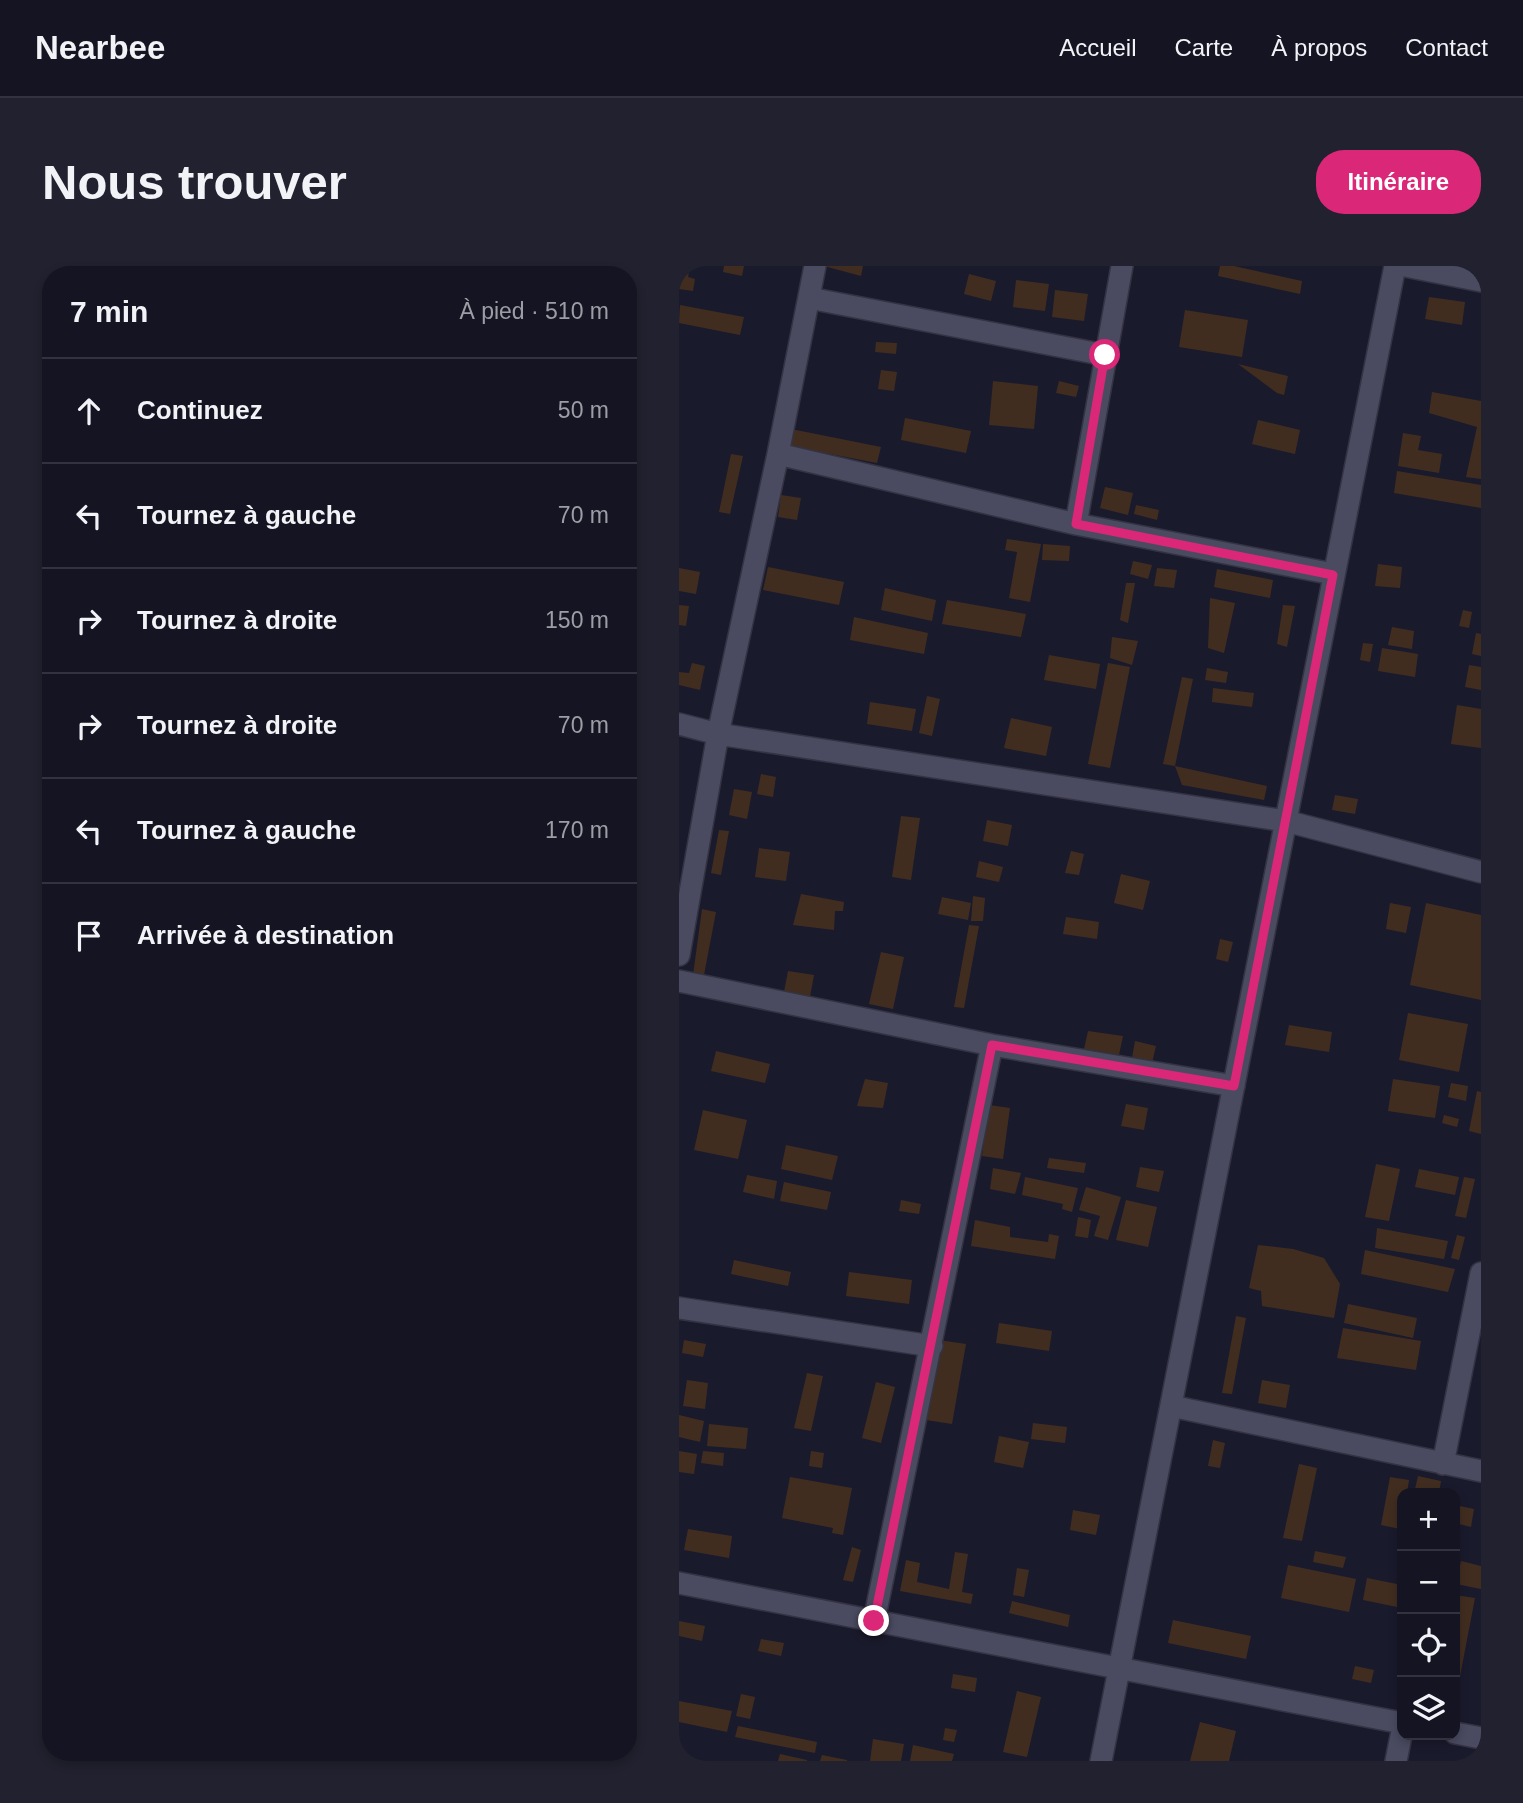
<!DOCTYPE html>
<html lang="fr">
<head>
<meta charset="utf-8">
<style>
	body { margin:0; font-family:Arial,sans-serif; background:#21212f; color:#f1f3f6 }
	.controls { position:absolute; right:21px; bottom:21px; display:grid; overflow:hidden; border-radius:14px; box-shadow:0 4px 10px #0003 }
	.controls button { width:63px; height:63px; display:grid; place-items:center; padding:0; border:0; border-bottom:2px solid #333340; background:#141422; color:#f1f3f6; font:35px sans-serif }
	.stop { position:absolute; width:21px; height:21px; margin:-16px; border:5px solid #db2777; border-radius:50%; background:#fff }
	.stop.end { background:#db2777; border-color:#fff; box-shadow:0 2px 7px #0008 }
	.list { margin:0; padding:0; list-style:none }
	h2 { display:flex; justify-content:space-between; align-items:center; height:91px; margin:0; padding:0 28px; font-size:30px }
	h2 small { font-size:23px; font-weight:400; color:#9d9ea5 }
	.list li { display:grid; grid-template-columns:46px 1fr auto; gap:21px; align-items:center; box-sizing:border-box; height:105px; padding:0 28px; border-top:2px solid #333340 }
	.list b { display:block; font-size:26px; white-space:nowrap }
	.list em { font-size:23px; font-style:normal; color:#9d9ea5 }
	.icon { flex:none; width:38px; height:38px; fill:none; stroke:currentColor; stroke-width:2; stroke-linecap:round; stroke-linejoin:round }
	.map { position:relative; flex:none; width:802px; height:1495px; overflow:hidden; border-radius:28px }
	header { display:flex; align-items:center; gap:42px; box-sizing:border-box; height:98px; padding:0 35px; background:#141422; border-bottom:2px solid #333340 }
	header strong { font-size:33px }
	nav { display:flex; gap:38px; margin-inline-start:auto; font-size:24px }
	.intro { display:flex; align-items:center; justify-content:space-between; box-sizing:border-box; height:168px; padding:0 42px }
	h1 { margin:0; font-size:49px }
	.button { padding:18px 32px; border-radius:28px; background:#db2777; color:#fff; font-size:24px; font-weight:700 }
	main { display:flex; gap:42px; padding:0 42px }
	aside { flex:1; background:#141422; border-radius:28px; box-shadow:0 4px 10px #0003 }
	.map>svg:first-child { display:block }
</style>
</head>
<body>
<header>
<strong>Nearbee</strong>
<nav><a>Accueil</a><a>Carte</a><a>À propos</a><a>Contact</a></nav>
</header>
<div class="intro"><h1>Nous trouver</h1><a class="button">Itinéraire</a></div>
<main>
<aside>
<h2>7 min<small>À pied · 510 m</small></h2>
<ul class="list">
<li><svg class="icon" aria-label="ahead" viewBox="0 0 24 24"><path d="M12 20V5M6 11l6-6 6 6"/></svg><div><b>Continuez</b></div><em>50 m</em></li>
<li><svg class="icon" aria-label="left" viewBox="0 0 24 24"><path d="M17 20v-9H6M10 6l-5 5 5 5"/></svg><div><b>Tournez à gauche</b></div><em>70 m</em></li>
<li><svg class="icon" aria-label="right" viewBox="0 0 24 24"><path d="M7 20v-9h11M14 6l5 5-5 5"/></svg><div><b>Tournez à droite</b></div><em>150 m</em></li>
<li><svg class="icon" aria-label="right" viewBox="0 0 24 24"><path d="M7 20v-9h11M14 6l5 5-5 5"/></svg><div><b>Tournez à droite</b></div><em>70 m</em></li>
<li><svg class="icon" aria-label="left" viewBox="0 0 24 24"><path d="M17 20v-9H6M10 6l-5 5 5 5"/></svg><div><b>Tournez à gauche</b></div><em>170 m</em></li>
<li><svg class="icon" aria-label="arrive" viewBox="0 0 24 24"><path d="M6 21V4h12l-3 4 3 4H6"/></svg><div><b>Arrivée à destination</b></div></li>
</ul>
</aside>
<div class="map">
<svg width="802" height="1495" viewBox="0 0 802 1495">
	<rect width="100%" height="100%" fill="#1a1a2d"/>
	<path fill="#412d20" d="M0,0H11L9,11L16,13L14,25L0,23Z
		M45,0H65L63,10L44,6Z
		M145,0H184L182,10Z
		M541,0H555L623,15L621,28L539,10Z
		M290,8L317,15L312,35L285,28Z
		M337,14L370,18L366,45L334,41Z
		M376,24L409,28L405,55L373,51Z
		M750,31L786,36L783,59L746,53Z
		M1,39L65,51L61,69L0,57Z
		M506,44L569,54L563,91L500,81Z
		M197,76L218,77L217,88L196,86Z
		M559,98L609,110L605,129L598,127Z
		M202,104L218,106L215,125L199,123Z
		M314,115L359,120L355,163L310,159Z
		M380,115L400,120L397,131L377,127Z
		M753,126L802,135V213L787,211L798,161L750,147Z
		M226,152L292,165L287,187L222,174Z
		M579,154L621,164L616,188L573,178Z
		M112,163L202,181L198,197L109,180Z
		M724,167L742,170L739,184L763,188L760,207L719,200Z
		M52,188L64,190L51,248L40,246Z
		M718,205L802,219V242L715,227Z
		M426,221L454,227L449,249L421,242Z
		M102,229L122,232L118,254L99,251Z
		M457,239L480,244L478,254L455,248Z
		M328,273L362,278L351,336L330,332L338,286L326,284Z
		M364,278L391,280L390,295L363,294Z
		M454,295L473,299L469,313L451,308Z
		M699,298L723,301L721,322L696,320Z
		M89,301L165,316L160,339L84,324Z
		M0,302L21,306L17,328L0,325Z
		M478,302L498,304L495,322L475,320Z
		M538,303L594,314L591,332L535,321Z
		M447,317H456L449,357L441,354Z
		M206,322L257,334L253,355L202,344Z
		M531,332L556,337L545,387L529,382Z
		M268,334L347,348L342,371L263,358Z
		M0,339L10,340L7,360L0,359Z
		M604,339L616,340L608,381L598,378Z
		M784,344L793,346L790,362L780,360Z
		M175,351L249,367L245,388L171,374Z
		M713,361L735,365L733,383L709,379Z
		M797,367L802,368V390L793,388Z
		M433,371L459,375L453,399L431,392Z
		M684,377L694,378L691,396L681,394Z
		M703,382L739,388L736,411L699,405Z
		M370,389L421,398L417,423L365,414Z
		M13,397L26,400L21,424L0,419V406L10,407Z
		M429,397L451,401L431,502L409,498Z
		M790,399L802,401V424L786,421Z
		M528,402L549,406L547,417L526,414Z
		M503,411L514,413L496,500L484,498Z
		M534,422L575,427L573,441L533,436Z
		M248,430L261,433L253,470L240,467Z
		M191,436L237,443L233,465L188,458Z
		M778,439L802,443V482L772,478Z
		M332,452L373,461L367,490L325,482Z
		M496,500L588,520L585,534L503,519Z
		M82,508L97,511L94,531L78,528Z
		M55,523L73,526L68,553L50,549Z
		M656,529L679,533L676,548L653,544Z
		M222,550L241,552L232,614L213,611Z
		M308,554L333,559L329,580L304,575Z
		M40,564L50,565L42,609L32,607Z
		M80,582L111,586L107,615L76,611Z
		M392,585L405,588L400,609L386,607Z
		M300,595L324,601L320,616L297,611Z
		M442,608L471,615L464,644L435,637Z
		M122,628L165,636L164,645H156L155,664L114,659Z
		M294,630L306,632L304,655H292Z
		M263,631L292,637L289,654L259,648Z
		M711,637L732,641L727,667L707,663Z
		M747,637L802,649V734L731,719Z
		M23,643L37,646L25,709H14Z
		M387,651L420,656L418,673L384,668Z
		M290,659L300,660L285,742L275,741Z
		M541,673L554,676L549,696L537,693Z
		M202,686L225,691L214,743L190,738Z
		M109,705L135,709L131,731L105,726Z
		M729,747L789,758L780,806L720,794Z
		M610,759L653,766L650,786L606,779Z
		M409,765L444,770L440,789L405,783Z
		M456,775L477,780L473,797L453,792Z
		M37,785L91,798L86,817L32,805Z
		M186,813L209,817L204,842L178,840Z
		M714,813L761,820L756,852L709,845Z
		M772,817L789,820L787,835L769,831Z
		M798,825L802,826V868L790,865Z
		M447,838L469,842L465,864L442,860Z
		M310,839L331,842L324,893L303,890Z
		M24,844L68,854L59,893L15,884Z
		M765,849L780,853L778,861L763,857Z
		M107,879L159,890L153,914L102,903Z
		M370,892L407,897L405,907L368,902Z
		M697,898L721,903L710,955L686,951Z
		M461,901L485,905L480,926L457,921Z
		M314,902L342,907L336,928L311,923Z
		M740,903L780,911L776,929L736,921Z
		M68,909L98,915L95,933L64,926Z
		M346,911L399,922L393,946L383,943L384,938L343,929Z
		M785,911L796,913L787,952L776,950Z
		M105,916L152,926L148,944L101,935Z
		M407,921L442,931L429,974L415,970L421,950L400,944Z
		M222,934L242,938L240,948L220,945Z
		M447,934L478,941L469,981L437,974Z
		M399,951L412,954L409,972L396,970Z
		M296,954L331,961V971L369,976L370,968L380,970L376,993L292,980Z
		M698,962L769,975L765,993L696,982Z
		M778,969L786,971L780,994L772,992Z
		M579,979L614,983L645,992L661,1018L655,1052L583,1040L582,1025L570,1022Z
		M686,984L776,1003L769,1026L682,1008Z
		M55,994L112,1006L109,1020L52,1008Z
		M170,1006L233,1014L230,1038L167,1030Z
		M669,1038L738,1052L734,1072L665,1057Z
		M557,1050L567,1052L553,1128L543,1127Z
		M320,1057L373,1065L370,1085L317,1077Z
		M664,1062L742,1075L737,1104L658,1092Z
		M5,1074L27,1078L24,1091L3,1087Z
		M260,1074L287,1078L273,1158L247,1154Z
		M128,1107L144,1110L132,1165L115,1162Z
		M8,1114L29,1117L26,1143L4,1140Z
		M583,1114L611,1119L607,1142L579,1137Z
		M197,1116L216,1121L202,1177L183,1172Z
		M0,1149L25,1155L21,1176L0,1171Z
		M354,1157L388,1161L386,1177L352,1173Z
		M30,1158L69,1162L67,1183L28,1180Z
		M320,1170L350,1176L344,1202L315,1196Z
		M534,1174L546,1177L541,1202L529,1200Z
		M0,1185L18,1188L15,1208L0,1206Z
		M24,1185L45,1187L44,1200L22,1197Z
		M132,1185L145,1187L143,1202L130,1200Z
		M620,1198L638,1202L623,1275L604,1272Z
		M739,1210L762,1215L760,1227H735Z
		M111,1211L173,1222L164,1269L153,1267L154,1262L103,1252Z
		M711,1211L730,1214L728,1227H723L721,1263L702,1259Z
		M776,1239L795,1243L792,1261L776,1257Z
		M394,1244L421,1249L417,1269L391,1264Z
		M9,1263L53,1270L50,1292L5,1284Z
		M173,1281L182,1284L174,1316L164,1314Z
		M636,1285L667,1291L664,1302L634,1296Z
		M276,1286L289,1288L283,1326L294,1328L292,1338L221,1325L227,1294L241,1297L238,1316L270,1323Z
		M782,1295L802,1300V1323L777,1318Z
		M609,1299L677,1313L670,1346L602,1332Z
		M338,1302L350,1304L345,1331L334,1329Z
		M688,1312L723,1319V1342L684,1334Z
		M776,1329L796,1332L778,1426L776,1425Z
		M333,1335L391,1349L389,1361L330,1347Z
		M494,1354L572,1370L567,1393L489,1377Z
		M0,1355L26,1360L23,1375L0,1370Z
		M82,1373L105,1377L102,1390L79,1385Z
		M676,1400L695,1404L692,1417L673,1413Z
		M274,1408L298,1412L296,1426L272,1422Z
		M338,1425L362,1431L348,1491L324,1486Z
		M62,1428L76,1431L71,1453L57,1450Z
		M0,1435L53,1445L48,1466L0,1456Z
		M521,1456L557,1465L550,1495H511Z
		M59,1460L138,1476L136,1487L56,1471Z
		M266,1462L278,1464L275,1476L264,1474Z
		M194,1473L225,1478L222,1495H191Z
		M234,1479L275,1488L273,1495H231Z
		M101,1488L128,1494V1495H99Z
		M143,1489L168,1494V1495H141Z"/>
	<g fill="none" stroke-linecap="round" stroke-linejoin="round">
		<defs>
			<path id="minor" d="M726,0L802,15
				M130,32L426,89
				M99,188L397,258L654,308
				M397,258L443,0
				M0,458L39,468L607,555L802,606
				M0,689L39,468L99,188L136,0
				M0,715L313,779L555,820
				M0,1042L253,1080
				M492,1140L802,1205
				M764,1198L802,1007
				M0,1317L723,1457
				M195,1355L313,779
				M776,1467L802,1472
				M422,1495L716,0
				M717,1495L723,1465"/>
		</defs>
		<use href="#minor" stroke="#343342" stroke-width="24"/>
		<use href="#minor" stroke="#4a4b61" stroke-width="21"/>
	</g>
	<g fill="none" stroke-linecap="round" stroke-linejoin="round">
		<path stroke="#db2777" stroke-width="9" d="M195,1355L313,779L555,820L654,309L397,258L426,89"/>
	</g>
</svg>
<div class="controls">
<button>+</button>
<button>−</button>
<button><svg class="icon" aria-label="locate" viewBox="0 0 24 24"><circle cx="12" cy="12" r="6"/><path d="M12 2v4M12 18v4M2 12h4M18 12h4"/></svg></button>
<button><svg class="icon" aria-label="layers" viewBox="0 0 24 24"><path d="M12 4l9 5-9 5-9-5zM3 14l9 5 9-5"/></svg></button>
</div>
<div class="stop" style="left:426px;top:89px"></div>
<div class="stop end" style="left:195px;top:1355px"></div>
</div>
</main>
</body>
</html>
